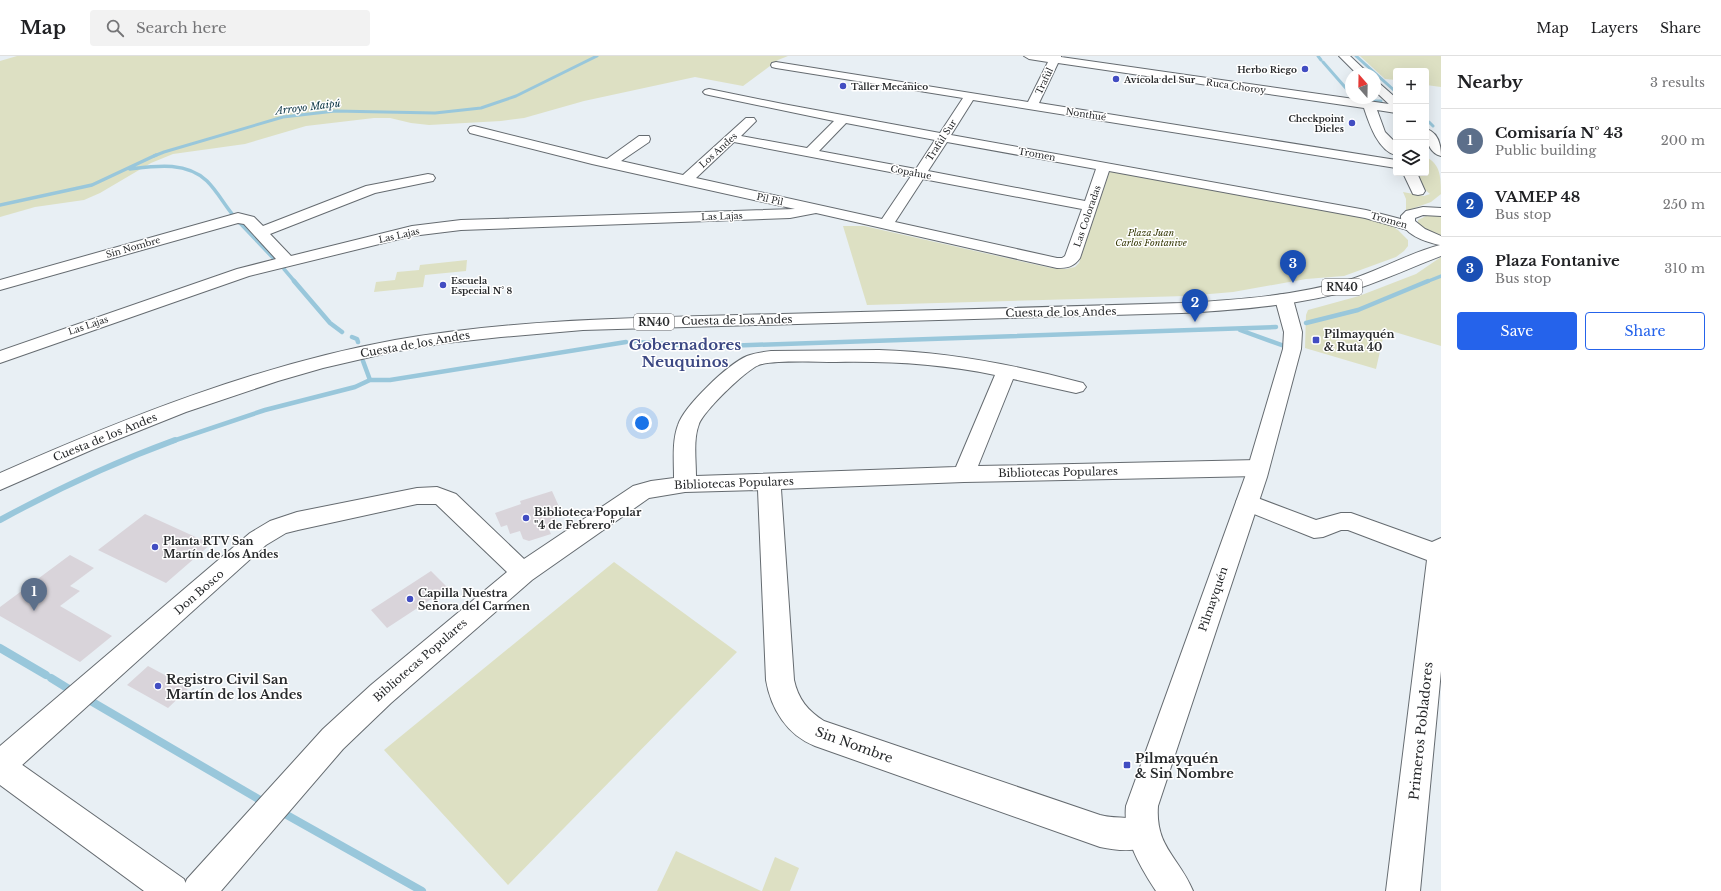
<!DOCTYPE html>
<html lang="en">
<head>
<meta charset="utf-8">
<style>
	body { margin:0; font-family:"Libre Baskerville",serif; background:#f2f2f2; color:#202124 }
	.controls { position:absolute; right:12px; top:12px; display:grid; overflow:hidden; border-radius:4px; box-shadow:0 4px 16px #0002 }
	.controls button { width:36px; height:36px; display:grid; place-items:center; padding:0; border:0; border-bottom:1px solid #e0e0e0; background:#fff; color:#202124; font:20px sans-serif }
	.compass { position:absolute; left:1345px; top:12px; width:36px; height:36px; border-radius:50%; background:#fff; box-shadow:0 4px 16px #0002; rotate:340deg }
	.you { position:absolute; left:642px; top:367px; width:14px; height:14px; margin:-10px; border:3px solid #fff; border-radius:50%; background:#1a73e8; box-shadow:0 0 0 6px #1a73e833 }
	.badge { display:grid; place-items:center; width:26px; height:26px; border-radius:50%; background:#2563eb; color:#fff; font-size:13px; font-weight:700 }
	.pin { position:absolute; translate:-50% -33px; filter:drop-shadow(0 1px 2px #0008) }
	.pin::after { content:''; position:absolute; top:21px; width:14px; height:12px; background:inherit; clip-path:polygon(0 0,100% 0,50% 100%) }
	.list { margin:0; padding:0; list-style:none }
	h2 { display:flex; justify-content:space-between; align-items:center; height:52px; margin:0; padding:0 16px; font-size:17px }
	h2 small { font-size:13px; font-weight:400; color:#757577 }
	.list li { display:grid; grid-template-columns:26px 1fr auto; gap:12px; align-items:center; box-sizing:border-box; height:64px; padding:0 16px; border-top:1px solid #e0e0e0 }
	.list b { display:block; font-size:15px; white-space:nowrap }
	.list p { margin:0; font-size:13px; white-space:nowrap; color:#757577 }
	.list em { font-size:13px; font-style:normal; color:#757577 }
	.actions { display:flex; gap:8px; padding:12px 16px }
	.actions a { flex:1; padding:9px 0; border:1px solid #2563eb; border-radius:4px; text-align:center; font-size:14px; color:#2563eb }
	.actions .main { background:#2563eb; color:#fff }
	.icon { flex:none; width:22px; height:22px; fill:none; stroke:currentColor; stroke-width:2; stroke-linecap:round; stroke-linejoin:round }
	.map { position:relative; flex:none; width:1441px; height:835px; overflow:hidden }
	header { display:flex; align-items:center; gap:24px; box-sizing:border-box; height:56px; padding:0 20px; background:#fff; border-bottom:1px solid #e0e0e0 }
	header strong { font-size:19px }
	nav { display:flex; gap:22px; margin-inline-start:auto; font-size:14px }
	.search { width:280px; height:36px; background:#f2f2f2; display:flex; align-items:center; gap:10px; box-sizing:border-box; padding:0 14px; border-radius:4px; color:#757577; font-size:15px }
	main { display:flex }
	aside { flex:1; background:#fff }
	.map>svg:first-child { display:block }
</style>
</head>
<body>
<header>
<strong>Map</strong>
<div class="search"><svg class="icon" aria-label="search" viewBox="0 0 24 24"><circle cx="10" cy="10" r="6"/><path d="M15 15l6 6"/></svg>Search here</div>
<nav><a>Map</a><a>Layers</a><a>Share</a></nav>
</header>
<main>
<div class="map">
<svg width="1441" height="835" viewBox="0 0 1441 835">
	<rect width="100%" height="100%" fill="#e8eff4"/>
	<path fill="#dde0c3" d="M17,0H788L778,4L743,30L695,21L584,45L524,62L501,65L429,69L411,67L390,62H374L306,70L245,88L173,98L151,107L100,137L84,144L35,151L0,161V5Z
		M1360,0H1441V31L1426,29V15H1396V24L1385,23Z
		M1426,101C1441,108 1441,123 1441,138L1431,146L1406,155V143L1403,136L1424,140L1430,138L1423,132L1418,117H1426Z
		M1112,115L1371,162L1389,168L1398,174L1408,184V190L1404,195L1396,201L1344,220L1306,223L1233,236L1186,240L867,249L843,170H864L1051,212L1066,213L1075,211L1079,207L1109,117Z
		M1428,159H1441V181L1430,177L1418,167V164Z
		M1441,201V290L1385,273L1376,313L1305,292L1306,259L1308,254L1359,240L1416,218Z
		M467,204L466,215L425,219L423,231L374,236L376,226L395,224L397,216L419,214L420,209Z
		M614,506L737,596L508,829L384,694Z
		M676,795L761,835H657Z
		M775,801L799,812L790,835H762Z"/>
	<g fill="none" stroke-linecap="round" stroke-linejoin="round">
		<path stroke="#99c7db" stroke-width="3" d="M1318,0L1321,4
			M1356,0L1396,36
			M1323,6L1351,38
			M1365,45H1381
			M1429,66L1433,70
			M154,100L164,96L283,61L335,55L435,57L481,52L516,40L597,0"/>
		<path stroke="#99c7db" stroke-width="3.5" d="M130,113C155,110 186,105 207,125C217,135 224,148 233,159
			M0,149L92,129L156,99
			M238,165L274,203
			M284,213L295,226
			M1426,226L1441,220"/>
		<path stroke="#99c7db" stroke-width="4.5" d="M294,225L330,267L342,276
			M1306,267L1358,254L1428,225
			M1240,274L1290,292
			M352,281L357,283L358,286
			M636,286L696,290H724L1276,271
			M363,305L370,324
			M173,385L265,354L355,331L370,324H390L626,286"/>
		<path stroke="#99c7db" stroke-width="6" d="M0,464C57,433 115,406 175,384"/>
		<path stroke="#99c7db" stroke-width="8" d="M0,592L46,619
			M51,622L72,635
			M89,644L260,744
			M285,758L422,835"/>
	</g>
	<path fill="#d9d4da" d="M552,435L561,455L554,457L557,466L547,469L551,478L529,485L523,483L520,475L510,478L507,469L501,471L495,457L521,448L520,445Z
		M145,458L211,488L166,527L98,494Z
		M70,499L94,512L70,530L80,535L60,550L112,580L80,606L0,560V551Z
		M431,515L448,532L387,572L371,554Z
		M148,610L189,632L168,652L127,629Z"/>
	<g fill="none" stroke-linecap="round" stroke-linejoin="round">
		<defs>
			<path id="street" d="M1024,0H1061V1L1396,49V57L1377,54L1385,76L1396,87V99C1378,95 1369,67 1364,52L1058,7L1039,47L1396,104V112L973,44L951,79L1366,154L1416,167L1419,170L1416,173L1411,175L1365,162L1109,115L1080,202C1074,211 1067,212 1057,212L816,157L790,162L461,174L412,180L249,220L0,307V295L237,213L276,203L244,168L238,167L0,234V224L238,157L254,161L263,170L366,130L428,118L433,119L435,122L433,125L428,126L375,137L270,178L291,200L412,170L461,164L795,153L592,108L470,77L468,74L470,71L474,70L607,103L639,80H649L650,83L649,86L621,105L683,119L746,62H754L756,65L741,80L807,92L834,65L709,39L705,38L703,36L705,34L709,33L783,48L940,77L963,42L776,12L772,11L771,9L772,7L776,6L1028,46L1048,6L1029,3ZM846,67L935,84L916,113L819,95ZM734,86L911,120L882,163L696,122ZM947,86L1096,113L1085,145L928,115ZM923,123L1082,153L1065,200L1062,202H1057L895,166Z
				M1403,117H1417L1425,135L1423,138L1418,139L1413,138Z
				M879,294C948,296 1016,309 1083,327L1086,331L1083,335L1076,337L1013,323L978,410L1258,404L1266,407L1269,412L1266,417L1258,420L964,426L781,433L794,624C798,643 808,655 824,665L1100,759C1119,764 1136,759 1154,767L1159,778L1154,789C1137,796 1118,795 1100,791L815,690C787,679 771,653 766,624L758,434L685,436L649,442L532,524L391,647L343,693L221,835H182L187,823L323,673L371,629L507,516L436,448H417L298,474L286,477L266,489L11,719L0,723V690L250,477L270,465L297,456L417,432L437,431L456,438L524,503L633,430L651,425L674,422C674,405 672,385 678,369C684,350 728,308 747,300C754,297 763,296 771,295ZM836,306C890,305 942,308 995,319L956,411L696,420C696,404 693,383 699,368C704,355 749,310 762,308C782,304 814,306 836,306Z
				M1247,438L1316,464L1341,457H1351L1432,486L1441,482V615L1420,835H1386L1427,504L1348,474H1341L1323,481L1314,482L1239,452L1236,446L1239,440Z"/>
			<path id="secondary" d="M1284,238L1290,239L1293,243L1302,276L1301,293L1267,421L1158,750C1155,791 1179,801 1193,835H1156C1139,809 1123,782 1126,750L1245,421L1283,293L1284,276L1275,243L1278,239Z
				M0,696L11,701L184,823L189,835H144L0,729Z"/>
			<path id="primary" d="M1339,0H1350L1369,18H1357Z
				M1375,26L1379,27L1396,42V52L1392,51L1375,35Z
				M1426,73C1438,76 1441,89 1441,100C1429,97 1426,84 1426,73Z
				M1423,151L1441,152V160L1423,159L1415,162V165L1425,173L1441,180V200C1414,210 1387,223 1359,232C1301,249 1241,254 1182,257L583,274L501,281L446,287L392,296L323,312L278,325L186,356L96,392L0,434V417C127,361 258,309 395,284C509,264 624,262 739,259C887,255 1034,252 1182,247C1237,244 1294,240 1348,224C1379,215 1409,197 1440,189C1426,186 1400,178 1401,160L1406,155Z"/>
		</defs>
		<use href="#street" stroke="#656b70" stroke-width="2"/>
		<use href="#secondary" stroke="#656b70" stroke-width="2"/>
		<use href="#primary" stroke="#656b70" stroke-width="2"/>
		<use href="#street" fill="#fff" fill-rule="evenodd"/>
		<use href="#secondary" fill="#fff" fill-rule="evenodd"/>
		<use href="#primary" fill="#fff" fill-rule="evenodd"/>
	</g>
	<g fill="#424dc2" stroke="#fff" stroke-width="1.5">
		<circle cx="1305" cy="13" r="4"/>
		<circle cx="1116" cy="23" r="4"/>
		<circle cx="843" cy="30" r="4"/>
		<circle cx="1352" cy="67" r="4"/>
		<circle cx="443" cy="229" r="4"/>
		<rect x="1312" y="280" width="8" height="8" rx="2"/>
		<circle cx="526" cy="462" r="4"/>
		<circle cx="155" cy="491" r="4"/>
		<circle cx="410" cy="543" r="4"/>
		<circle cx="158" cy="630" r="4"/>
		<rect x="1123" y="705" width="8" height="8" rx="2"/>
	</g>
	<g text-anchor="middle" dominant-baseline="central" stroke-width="3" stroke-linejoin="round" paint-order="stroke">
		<g font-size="9" font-weight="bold" fill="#27292b" stroke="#fff" text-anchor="start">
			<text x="1297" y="13" text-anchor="end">Herbo Riego</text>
			<text x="1124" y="23">Avícola del Sur</text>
			<text x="851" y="30">Taller Mecánico</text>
			<text x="1344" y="62" text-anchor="end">Checkpoint<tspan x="1344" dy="10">Dieles</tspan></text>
			<text x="451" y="224">Escuela<tspan x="451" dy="10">Especial N° 8</tspan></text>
		</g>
		<g font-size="9" fill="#27292b" stroke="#fff">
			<text transform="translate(1044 25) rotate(-64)">Trafúl</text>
			<text transform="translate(1236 30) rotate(8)">Ruca Choroy</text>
			<text transform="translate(1086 58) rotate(9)">Nonthué</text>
			<text transform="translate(941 84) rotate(-57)">Trafúl Sur</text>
			<text transform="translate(718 94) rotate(-42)">Los Andes</text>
			<text transform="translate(1037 98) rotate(10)">Tromen</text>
			<text transform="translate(911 116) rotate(11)">Copahue</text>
			<text transform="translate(770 143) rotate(13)">Pil Pil</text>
			<text transform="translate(722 160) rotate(-2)">Las Lajas</text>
			<text transform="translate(1087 160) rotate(-71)">Las Coloradas</text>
			<text transform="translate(1389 164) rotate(16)">Tromen</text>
			<text transform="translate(399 179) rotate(-13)">Las Lajas</text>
			<text transform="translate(133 191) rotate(-16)">Sin Nombre</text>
			<text transform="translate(88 269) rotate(-19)">Las Lajas</text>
		</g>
		<g font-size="9" font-style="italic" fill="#363906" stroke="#fff">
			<text x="1151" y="176">Plaza Juan<tspan x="1151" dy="10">Carlos Fontanive</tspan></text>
		</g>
		<g font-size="10" font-style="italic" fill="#093342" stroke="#fff">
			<text transform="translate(308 51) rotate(-7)">Arroyo Maipú</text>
		</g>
		<g fill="#fff" stroke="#68696b" stroke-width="1">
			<rect x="1322" y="223" width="40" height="16" rx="3"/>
			<rect x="634" y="258" width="40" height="16" rx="3"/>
		</g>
		<g font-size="10" font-weight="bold" fill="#27292b">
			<text x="1342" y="231">RN40</text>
			<text x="654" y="266">RN40</text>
		</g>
		<g font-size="11" fill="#27292b" stroke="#fff">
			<text transform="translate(1061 256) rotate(-1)">Cuesta de los Andes</text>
			<text transform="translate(737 264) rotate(-1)">Cuesta de los Andes</text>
			<text transform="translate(415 288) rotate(-10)">Cuesta de los Andes</text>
			<text transform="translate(105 381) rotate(-22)">Cuesta de los Andes</text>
			<text transform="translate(1058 416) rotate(-1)">Bibliotecas Populares</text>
			<text transform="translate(734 427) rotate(-2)">Bibliotecas Populares</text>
			<text transform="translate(199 536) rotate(-41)">Don Bosco</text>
			<text transform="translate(1213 543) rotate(-71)">Pilmayquén</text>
			<text transform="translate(420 604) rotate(-41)">Bibliotecas Populares</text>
		</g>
		<g font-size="11" font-weight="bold" fill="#27292b" stroke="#fff" text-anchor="start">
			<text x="1324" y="278">Pilmayquén<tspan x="1324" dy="13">&amp; Ruta 40</tspan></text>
			<text x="534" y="456">Biblioteca Popular<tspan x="534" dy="13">"4 de Febrero"</tspan></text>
			<text x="163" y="485">Planta RTV San<tspan x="163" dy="13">Martín de los Andes</tspan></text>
			<text x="418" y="537">Capilla Nuestra<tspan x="418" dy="13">Señora del Carmen</tspan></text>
		</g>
		<g font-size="13" font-weight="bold" fill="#27292b" stroke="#fff" text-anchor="start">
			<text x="166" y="623">Registro Civil San<tspan x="166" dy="15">Martín de los Andes</tspan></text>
			<text x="1135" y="702">Pilmayquén<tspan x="1135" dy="15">&amp; Sin Nombre</tspan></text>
		</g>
		<g font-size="13" fill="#27292b" stroke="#fff">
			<text transform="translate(1421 675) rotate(-84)">Primeros Pobladores</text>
			<text transform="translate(854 689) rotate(20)">Sin Nombre</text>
		</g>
		<g font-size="15" font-weight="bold" fill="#3c4883" stroke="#fff">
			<text x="685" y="288">Gobernadores<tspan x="685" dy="17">Neuquinos</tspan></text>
		</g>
	</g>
</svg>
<div class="controls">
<button>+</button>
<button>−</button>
<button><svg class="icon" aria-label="layers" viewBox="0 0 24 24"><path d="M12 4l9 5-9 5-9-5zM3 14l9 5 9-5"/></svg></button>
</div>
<svg class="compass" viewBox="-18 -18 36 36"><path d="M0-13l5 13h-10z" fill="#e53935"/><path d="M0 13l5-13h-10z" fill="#757577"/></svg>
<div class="you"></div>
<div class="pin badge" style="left:34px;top:555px;background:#5c6f8a">1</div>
<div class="pin badge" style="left:1195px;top:266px;background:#1a4fb4">2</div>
<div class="pin badge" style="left:1293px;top:227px;background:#1a4fb4">3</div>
</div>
<aside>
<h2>Nearby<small>3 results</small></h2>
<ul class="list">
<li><span class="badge" style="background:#5c6f8a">1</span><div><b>Comisaría N° 43</b><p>Public building</p></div><em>200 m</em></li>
<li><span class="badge" style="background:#1a4fb4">2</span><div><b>VAMEP 48</b><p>Bus stop</p></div><em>250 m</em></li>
<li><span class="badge" style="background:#1a4fb4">3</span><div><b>Plaza Fontanive</b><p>Bus stop</p></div><em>310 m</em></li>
</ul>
<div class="actions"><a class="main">Save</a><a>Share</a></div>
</aside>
</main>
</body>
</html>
